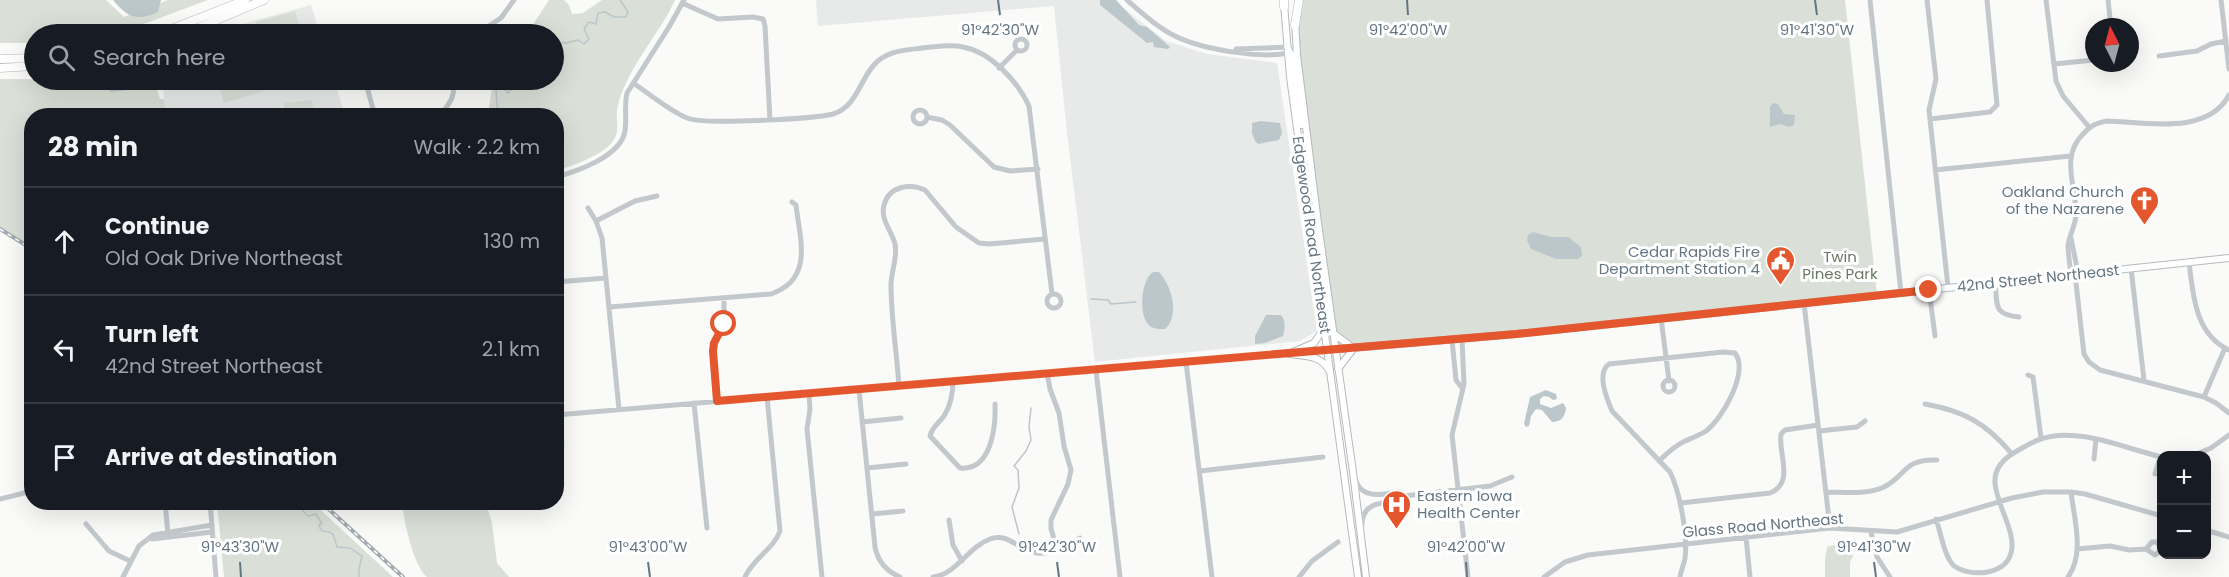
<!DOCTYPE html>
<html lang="en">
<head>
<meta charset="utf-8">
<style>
	body { margin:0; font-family:Poppins,sans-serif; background:#20242c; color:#f1f3f6 }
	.controls { position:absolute; right:18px; bottom:18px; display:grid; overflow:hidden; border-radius:12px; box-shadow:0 6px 24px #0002 }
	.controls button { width:54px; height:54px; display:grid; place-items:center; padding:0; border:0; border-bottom:2px solid #363941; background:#171b24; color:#f1f3f6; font:30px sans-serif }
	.compass { position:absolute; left:2085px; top:18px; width:54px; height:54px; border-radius:50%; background:#171b24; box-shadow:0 6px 24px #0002; rotate:354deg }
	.stop { position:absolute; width:18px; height:18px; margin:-14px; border:4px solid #e4572e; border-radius:50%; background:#fff }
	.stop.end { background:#e4572e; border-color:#fff; box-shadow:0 2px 6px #0008 }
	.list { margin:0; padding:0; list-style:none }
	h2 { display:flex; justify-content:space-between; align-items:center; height:78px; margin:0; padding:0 24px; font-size:26px }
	h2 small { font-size:20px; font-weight:400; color:#9ea1a6 }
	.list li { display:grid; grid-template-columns:39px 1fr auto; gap:18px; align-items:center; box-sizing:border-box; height:108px; padding:0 24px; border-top:2px solid #363941 }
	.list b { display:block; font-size:22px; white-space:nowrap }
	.list p { margin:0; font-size:20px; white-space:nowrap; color:#9ea1a6 }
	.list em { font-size:20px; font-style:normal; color:#9ea1a6 }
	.icon { flex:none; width:33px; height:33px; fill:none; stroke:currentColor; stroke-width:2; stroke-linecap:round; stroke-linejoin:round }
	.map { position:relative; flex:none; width:2229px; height:577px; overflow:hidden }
	.search { position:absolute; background:#171b24; box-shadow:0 6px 24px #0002; left:24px; top:24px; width:540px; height:66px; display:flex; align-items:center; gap:15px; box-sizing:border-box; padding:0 21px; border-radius:33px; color:#9ea1a6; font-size:22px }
	.panel { position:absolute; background:#171b24; box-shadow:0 6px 24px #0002; left:24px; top:108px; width:540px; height:402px; border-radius:24px }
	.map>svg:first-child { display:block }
</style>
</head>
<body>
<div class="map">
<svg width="2229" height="577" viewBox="0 0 2229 577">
	<rect width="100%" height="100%" fill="#fafaf8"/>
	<path fill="#e8e9e9" d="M816,0H1113L1166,41L1207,54L1277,63L1317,331L1300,341L1095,362L1067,133L1054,6L818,26Z
		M311,5L320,34H206Z
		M162,80H334L345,115H166Z"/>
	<path fill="#dadfd7" d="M0,0H106L124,17L168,0H208L122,32L109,34H34V43H0Z
		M549,0H564L569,5L572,14L583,13L602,0H675C662,29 639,54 626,83C622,91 618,102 617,110C616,121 620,132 613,141C605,154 571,167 557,170L556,116L488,115L493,80H554V34H523L532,26Z
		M1299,0H1845L1877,295L1335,350L1297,55Z
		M295,11L302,34H259L256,22Z
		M0,79L154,80L160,99H164L166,115L32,116L31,249L0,229Z
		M217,80H259L263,91L224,103Z
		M312,100L314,115H285L284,103Z
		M556,425L562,427C566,440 566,453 557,462Z
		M217,503H313L393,577H224Z
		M402,503H486L492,523L497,563L509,577H427C413,565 404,521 402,503Z
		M1844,542L1849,545L1853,556L1850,562V577H1825V559L1827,547Z"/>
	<path fill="#bbc7cb" d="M113,0H161L158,12C137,22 127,17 113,0Z
		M1100,0H1116L1139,25L1147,27L1170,47L1168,49L1154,47L1153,42L1147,43L1100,5Z
		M108,80H131V81L128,90L111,92L108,89L106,81Z
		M1773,103L1778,104L1784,114L1795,115L1794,125L1789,127L1780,124L1770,127V107Z
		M1261,121L1280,123L1282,133L1279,140L1258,144L1255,141L1252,133V123Z
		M1533,232L1551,237H1568L1581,247L1582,256L1578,259H1556L1531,249L1527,240L1528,235Z
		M1153,272H1159C1172,286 1180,315 1165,329C1158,329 1151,329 1147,323C1139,312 1141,280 1153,272Z
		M1266,315H1281C1286,321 1285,328 1283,336L1265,343L1255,344V336Z
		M1546,390L1556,394L1557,399L1553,400L1549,397L1544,396L1540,399V404L1551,408L1563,403L1566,408C1565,417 1561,422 1552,422L1542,410L1536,409L1531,416L1529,426L1526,427L1524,424L1530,397Z"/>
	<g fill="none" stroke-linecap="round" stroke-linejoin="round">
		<path stroke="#bbc7cb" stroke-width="1.5" d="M130,28L132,34
			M530,34H539
			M554,36L560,42L566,43L578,40L584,44L589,39L584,29L589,22L596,24L598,13L605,12L614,17H626L628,12L620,0
			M502,116L497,106L496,88L501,86L508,93L521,80
			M1091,299L1108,300L1111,304L1136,302
			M307,502L303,511L308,516L316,514L322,524L319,525C321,535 326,529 333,534L337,547L350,548L362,556L359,569V577
			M1019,534L1012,507L1019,488L1018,470L1014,466L1026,451L1031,440L1029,427L1031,408"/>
		<defs>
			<path id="major" d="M1284,4L1290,77L1358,577
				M1295,21L1297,55L1318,223L1353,472L1366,577
				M1287,47L1292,56L1302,125
				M1333,333L1353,348
				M1328,350L1516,334L2229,258
				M1293,352L1314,343L1325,327
				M1289,354C1306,356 1322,355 1330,372
				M1338,369L1354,348"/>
			<path id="highway" d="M1284,0V7
				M1295,25L1299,0
				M159,34L245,0
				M183,34L264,0
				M0,59L34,58
				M0,68L34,66"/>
		</defs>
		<use href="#major" stroke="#b5babe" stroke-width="8"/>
		<use href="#highway" stroke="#b4b9bd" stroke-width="9"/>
		<path stroke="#c3c8cc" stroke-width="5" d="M1127,0C1142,13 1157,27 1175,36C1201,49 1271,62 1296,50
			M1870,0L1901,293
			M1927,0L1936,79L1929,110L1948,287
			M2046,0L2056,81L2063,96L2089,127
			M2108,0L2111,27
			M2221,0L2229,69
			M682,3L718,19L753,17L763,19L765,26L770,120
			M476,34L501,18L514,0
			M1015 45a6 6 0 1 1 12 0a6 6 0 1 1-12 0Z
			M1236,49L1289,47
			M2159,56L2197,51L2211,44L2226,41
			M2054,64L2094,60
			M999,68L1017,50
			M365,80L375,116
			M633,83C650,94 668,110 687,118C703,125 813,119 833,114C859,106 860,75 879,60C892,50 907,50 922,48C935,47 950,44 963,47C991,52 1018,82 1029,106L1052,294
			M913 117a7 7 0 1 1 14 0a7 7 0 1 1-14 0Z
			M440,116C450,103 456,96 453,80
			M927,117L942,120L950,125L994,167L1010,171L1038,169
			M1930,119L1990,112L1997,105L1987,0
			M1935,170L2070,156
			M556,177C578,171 621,156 625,131C627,118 624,106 627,93L669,27L684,0
			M588,208L596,221L602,238L619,409
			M596,221L635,201L657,196
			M2071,238L2078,273
			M2189,262C2193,295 2195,334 2229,350
			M2131,268L2144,380
			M2071,274C2070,265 2068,255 2068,246C2069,235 2076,225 2076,214C2076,185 2060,157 2083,134C2090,126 2096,123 2107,121C2144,122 2208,136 2229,95
			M2075,274L2084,354L2089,362L2100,370L2204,397L2216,403L2229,413
			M556,282L606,278
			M1995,282C1998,305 1992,314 2019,317
			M1929,290L1935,336
			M1047 301a7 7 0 1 1 14 0a7 7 0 1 1-14 0Z
			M1804,303L1830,528
			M609,307L771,294C814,279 800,240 796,205L792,202
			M1661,318L1669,381
			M1462,339L1464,384L1452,435L1468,577
			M1452,340L1456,380L1462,388
			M1186,362L1212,577
			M1096,370L1120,577
			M1047,373L1050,389L1059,413L1064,446L1071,470L1068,484L1051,520V529L1057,548
			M2028,375L2033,377L2041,438
			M1663 386a6 6 0 1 1 12 0a6 6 0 1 1-12 0Z
			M953,381C953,394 951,405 944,416C939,423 932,427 930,436L960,468C991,471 996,428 995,404
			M899,387C897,353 891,319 891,285C891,271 898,258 895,244C892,231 880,220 884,205C889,186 910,183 925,190L956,227L979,243L989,244L1045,239
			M859,390L875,547C878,562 886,571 900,577
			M809,394L810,409L807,429L822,577
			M2204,397L2225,348
			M717,401L713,351L714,343L724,324V298
			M694,403L707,528
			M1925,404C1964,411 1986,423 2012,454
			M556,415L1328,350
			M862,422L901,418
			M1819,431L1857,427L1865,421
			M2192,456L2211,448L2229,435
			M2094,459L2096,439
			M1659,461C1667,453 1675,446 1685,441C1692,438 1700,435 1706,431C1723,418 1749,372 1735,353L1723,352L1609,364C1596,373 1607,399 1612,411L1670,472C1680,492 1688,536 1685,558C1684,565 1681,570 1680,577
			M867,468L906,464
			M1200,471L1323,457
			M2155,474L2160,457
			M1356,481C1363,500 1383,494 1399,492L1404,496L1490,486L1512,477
			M1826,492C1844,492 1867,495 1884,487C1907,475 1903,459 1937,460
			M0,499L32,491
			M165,502L168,534
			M210,502L216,577
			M1681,503L1770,493C1795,483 1778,454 1781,434L1785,430L1818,425
			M872,514L903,511
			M1936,519C1941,533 1944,556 1954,566C1970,577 2005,576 2011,553C2017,533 1996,504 1995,483C1994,468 2004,458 2017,451C2024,447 2033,441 2041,439C2077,426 2126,449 2162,457
			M949,520L953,545L962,561
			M86,524L109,551L130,561
			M1362,525C1362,502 1382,503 1399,501L1404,496
			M2206,530L2229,537
			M1871,532L1877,557L1890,577
			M1746,537L1750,577
			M152,539L212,532
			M2077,549L2110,546L2129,550L2146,549L2155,555L2159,552L2160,546L2157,542H2152L2146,549
			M123,577L139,546L153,535L212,525
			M745,577C753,558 773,550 780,531L767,397
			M933,577C957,574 968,547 990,539C1009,532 1019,551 1037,553C1051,555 1068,544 1080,538
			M1299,577L1312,561L1338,542
			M1544,577L1565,562L1588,555L1830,528L1897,532L2012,498L2043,492H2071L2085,494L2162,516
			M2068,577C2085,554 2074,518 2071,492"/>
		<use href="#major" stroke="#fff" stroke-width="6"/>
		<use href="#highway" stroke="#fff" stroke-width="8"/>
		<defs>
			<path id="rail" d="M0,229L32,249
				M321,502L403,577"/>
		</defs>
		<use href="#rail" stroke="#a2aab0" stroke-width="4"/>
		<use href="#rail" stroke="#fff" stroke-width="1.5" stroke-dasharray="4.5" stroke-linecap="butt"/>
	</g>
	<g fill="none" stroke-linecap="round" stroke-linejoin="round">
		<path stroke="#e4572e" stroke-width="8" d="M724,324L714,343L713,351L717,401L1516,334L1929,290"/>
	</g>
	<path fill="none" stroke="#657683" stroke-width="2" d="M998,0L1000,15M1407,0L1408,15M1815,0L1817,15M240,562L241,577M648,562L650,577M1057,562L1059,577M1466,562L1467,577M1874,562L1876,577"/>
	<defs>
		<symbol id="church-pin" viewBox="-11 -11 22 30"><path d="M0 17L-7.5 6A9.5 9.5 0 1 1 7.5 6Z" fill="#e4572e" stroke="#fff"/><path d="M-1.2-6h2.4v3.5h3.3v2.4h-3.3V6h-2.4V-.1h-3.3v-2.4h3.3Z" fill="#fff"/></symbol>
		<symbol id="civic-pin" viewBox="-11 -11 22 30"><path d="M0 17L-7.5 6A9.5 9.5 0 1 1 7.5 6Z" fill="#e4572e" stroke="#fff"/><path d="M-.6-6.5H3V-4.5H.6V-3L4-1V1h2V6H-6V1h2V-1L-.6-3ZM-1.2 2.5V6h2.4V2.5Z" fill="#fff"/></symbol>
		<symbol id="hospital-pin" viewBox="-11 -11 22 30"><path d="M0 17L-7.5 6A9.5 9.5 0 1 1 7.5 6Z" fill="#e4572e" stroke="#fff"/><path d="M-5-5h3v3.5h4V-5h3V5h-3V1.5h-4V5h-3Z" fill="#fff"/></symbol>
	</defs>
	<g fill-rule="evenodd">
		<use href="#church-pin" x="2128" y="184" width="33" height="45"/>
		<use href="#civic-pin" x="1764" y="244" width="33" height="45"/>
		<use href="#hospital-pin" x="1380" y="488" width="33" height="45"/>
	</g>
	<g text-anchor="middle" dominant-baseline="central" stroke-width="6" stroke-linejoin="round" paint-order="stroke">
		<g font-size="15" fill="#657683" stroke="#fff" text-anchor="end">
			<text x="2124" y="191">Oakland Church<tspan x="2124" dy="17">of the Nazarene</tspan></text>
			<text x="1760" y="251">Cedar Rapids Fire<tspan x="1760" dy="17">Department Station 4</tspan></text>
			<text x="1417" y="495" text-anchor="start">Eastern Iowa<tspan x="1417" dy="17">Health Center</tspan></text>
		</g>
		<g font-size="15" fill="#657683" stroke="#fff">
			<text transform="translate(1312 235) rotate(82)">Edgewood Road Northeast</text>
			<text transform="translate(2038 278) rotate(-6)">42nd Street Northeast</text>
			<text transform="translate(1763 525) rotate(-5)">Glass Road Northeast</text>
		</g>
		<g font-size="15" fill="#687a64" stroke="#fff">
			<text x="1840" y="256">Twin<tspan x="1840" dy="17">Pines Park</tspan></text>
		</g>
	</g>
	<g font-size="15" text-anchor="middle" fill="#657683" stroke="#fff" stroke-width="6" stroke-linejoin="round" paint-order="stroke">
		<text x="1000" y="35">91°42'30"W</text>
		<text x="1408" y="35">91°42'00"W</text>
		<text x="1817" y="35">91°41'30"W</text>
		<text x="240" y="552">91°43'30"W</text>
		<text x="648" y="552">91°43'00"W</text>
		<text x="1057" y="552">91°42'30"W</text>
		<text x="1466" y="552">91°42'00"W</text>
		<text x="1874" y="552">91°41'30"W</text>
	</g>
</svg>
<div class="controls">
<button>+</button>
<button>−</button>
</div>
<svg class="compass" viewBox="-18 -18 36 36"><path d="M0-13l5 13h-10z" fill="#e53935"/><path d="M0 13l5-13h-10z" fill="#9ea1a6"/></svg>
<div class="stop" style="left:724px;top:324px"></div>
<div class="stop end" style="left:1929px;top:290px"></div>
<div class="search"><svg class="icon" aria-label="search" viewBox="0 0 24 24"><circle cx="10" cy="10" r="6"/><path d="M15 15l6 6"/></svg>Search here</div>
<section class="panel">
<h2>28 min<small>Walk · 2.2 km</small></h2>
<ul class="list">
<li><svg class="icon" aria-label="ahead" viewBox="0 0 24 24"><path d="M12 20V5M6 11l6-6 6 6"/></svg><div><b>Continue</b><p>Old Oak Drive Northeast</p></div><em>130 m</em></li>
<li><svg class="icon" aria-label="left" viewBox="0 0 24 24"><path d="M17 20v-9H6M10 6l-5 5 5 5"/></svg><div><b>Turn left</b><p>42nd Street Northeast</p></div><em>2.1 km</em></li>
<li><svg class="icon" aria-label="arrive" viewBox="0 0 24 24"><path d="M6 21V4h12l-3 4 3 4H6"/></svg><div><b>Arrive at destination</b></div></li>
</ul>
</section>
</div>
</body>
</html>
